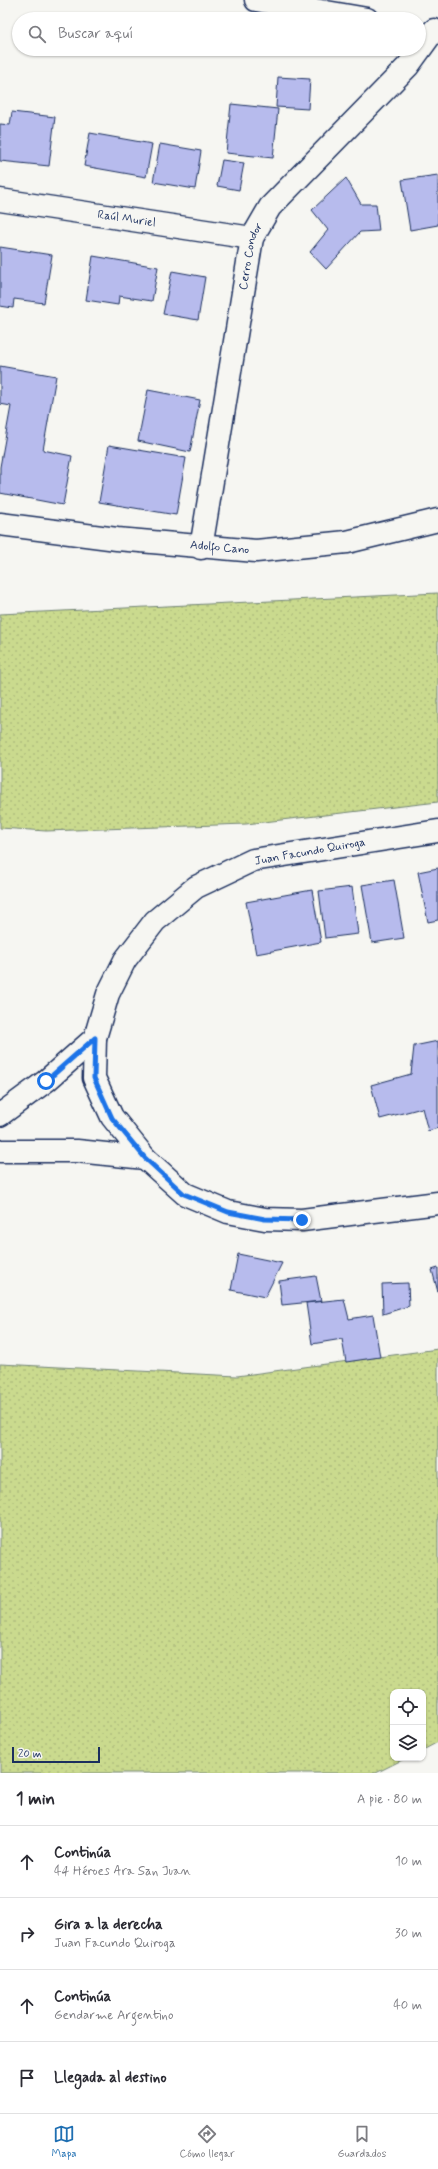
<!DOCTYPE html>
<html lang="es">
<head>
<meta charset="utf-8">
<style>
	body { margin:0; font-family:Mynerve,sans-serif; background:#f2f2f3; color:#2b2b33 }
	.controls { position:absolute; right:12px; bottom:12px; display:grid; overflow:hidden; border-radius:8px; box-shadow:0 1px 3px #0004 }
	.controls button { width:36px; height:36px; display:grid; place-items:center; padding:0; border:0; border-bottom:1px solid #e1e1e2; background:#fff; color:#2b2b33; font:20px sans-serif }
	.scale { position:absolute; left:12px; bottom:10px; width:88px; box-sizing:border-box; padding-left:4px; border:2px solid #1b2f5e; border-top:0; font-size:11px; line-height:14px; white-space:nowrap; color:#1b2f5e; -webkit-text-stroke:3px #f6f6f2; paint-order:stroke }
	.stop { position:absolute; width:12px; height:12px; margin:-9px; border:3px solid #1a73e8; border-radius:50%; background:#fff }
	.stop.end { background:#1a73e8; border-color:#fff; box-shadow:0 1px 4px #0008 }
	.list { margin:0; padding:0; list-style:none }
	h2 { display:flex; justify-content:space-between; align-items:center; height:52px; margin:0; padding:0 16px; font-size:17px }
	h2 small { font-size:13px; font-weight:400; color:#7c7c81 }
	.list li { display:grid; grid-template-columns:26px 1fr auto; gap:12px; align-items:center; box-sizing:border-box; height:72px; padding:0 16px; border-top:1px solid #e1e1e2 }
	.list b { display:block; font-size:15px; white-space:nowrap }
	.list p { margin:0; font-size:13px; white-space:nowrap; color:#7c7c81 }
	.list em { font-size:13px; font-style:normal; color:#7c7c81 }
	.icon { flex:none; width:22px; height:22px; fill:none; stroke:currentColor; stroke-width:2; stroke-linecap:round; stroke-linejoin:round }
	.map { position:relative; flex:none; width:438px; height:1773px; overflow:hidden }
	.search { position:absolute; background:#fff; box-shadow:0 1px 3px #0004; left:12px; right:12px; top:12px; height:44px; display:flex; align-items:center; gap:10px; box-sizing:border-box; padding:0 14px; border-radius:22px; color:#7c7c81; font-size:15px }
	.sheet { height:340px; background:#fff }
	nav { display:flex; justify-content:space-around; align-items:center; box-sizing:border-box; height:56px; border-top:1px solid #e1e1e2; background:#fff; font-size:11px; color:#7c7c81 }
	nav a { display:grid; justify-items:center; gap:2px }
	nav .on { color:#1f6fb2 }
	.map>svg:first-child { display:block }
</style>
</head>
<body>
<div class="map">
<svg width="438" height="1773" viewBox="0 0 438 1773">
	<defs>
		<pattern id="grass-dots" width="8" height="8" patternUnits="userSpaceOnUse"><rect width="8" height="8" fill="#cada8e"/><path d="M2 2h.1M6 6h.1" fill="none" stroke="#adbb7d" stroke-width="1.8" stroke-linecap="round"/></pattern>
	</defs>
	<rect width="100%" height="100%" fill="#f6f6f2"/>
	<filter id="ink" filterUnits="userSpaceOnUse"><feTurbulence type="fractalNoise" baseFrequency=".025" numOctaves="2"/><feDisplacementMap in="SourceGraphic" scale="8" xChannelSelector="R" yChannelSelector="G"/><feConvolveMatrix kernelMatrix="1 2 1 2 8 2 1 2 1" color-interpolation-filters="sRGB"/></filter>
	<g filter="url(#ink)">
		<path fill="url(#grass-dots)" stroke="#728476" d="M438,593V802L246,824L46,831L0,828V614Z
			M438,1349V1742L423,1750V1692H393V1758H406L376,1773H0V1364L237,1376Z"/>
		<path fill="#b7bbed" stroke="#1b2f5e" d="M278,77L310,79L308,109L276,107Z
			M231,104L278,109L273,158L226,153Z
			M12,112L55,117L49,166L0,161V124L10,125Z
			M90,133L152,144L146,177L84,166Z
			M160,144L201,151L195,189L153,182Z
			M222,160L244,163L239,190L217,186Z
			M438,175V225L410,230L402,180Z
			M346,178L361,204H376L379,231L360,232L326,269L310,252L328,230L312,210Z
			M0,247L52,255L44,303L14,299L13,308L0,306Z
			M93,256L158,267L152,301L119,296L118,305L86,300Z
			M172,271L205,277L198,320L163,314Z
			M0,366L56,376L43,450L72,456L63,505L0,493V467L11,406L0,404Z
			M148,390L200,400L190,452L138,441Z
			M109,445L186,458L176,515L99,502Z
			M438,868V920L428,922L418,872Z
			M394,880L404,938L372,943L362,885Z
			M352,887L358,934L325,938L319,891Z
			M312,890L321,942L256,954L246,902Z
			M438,1041V1128L428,1131L422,1108L380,1119L371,1085L411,1074L414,1046Z
			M238,1254L282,1263L265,1297L231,1290Z
			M438,1268V1292L432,1270Z
			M316,1276L321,1301L282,1305L279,1281Z
			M408,1283L409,1306L383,1314L382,1284Z
			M344,1299L349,1319L373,1315L380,1357L346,1362L342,1339L312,1344L306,1303Z"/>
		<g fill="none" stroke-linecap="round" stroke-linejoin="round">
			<defs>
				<g id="street">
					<path d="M256,0L367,19"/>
					<path id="s1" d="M0,200L252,238"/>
					<path id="s2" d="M0,524L117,539L256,551L347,542L438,520"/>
					<path id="s3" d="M201,548L252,238L270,207L408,66L434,30"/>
					<path d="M438,831L253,860L196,887L155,921L125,960L108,994L95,1038L94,1078L112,1117L145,1158L185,1194L228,1212L265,1219L302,1220L438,1203"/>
					<path d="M0,1115L46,1081L95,1038"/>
					<path d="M0,1151H77L145,1158"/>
				</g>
			</defs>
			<use href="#street" stroke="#1b2f5e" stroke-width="25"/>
			<use href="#street" stroke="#f6f6f2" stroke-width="22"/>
		</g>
	</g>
	<g fill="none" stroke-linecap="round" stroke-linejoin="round" filter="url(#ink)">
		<path stroke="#1a73e8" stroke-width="5" d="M46,1081L95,1038L94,1078L112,1118L145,1158L184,1194L228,1212L265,1219L302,1220"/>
	</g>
	<g text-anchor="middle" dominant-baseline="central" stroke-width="3" stroke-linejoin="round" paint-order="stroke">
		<g font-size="12" fill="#1b2f5e" stroke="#f6f6f2">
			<text stroke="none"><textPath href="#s1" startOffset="128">Raúl Muriel</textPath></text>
			<text stroke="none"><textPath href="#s3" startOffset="296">Cerro Condor</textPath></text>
			<text stroke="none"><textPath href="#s2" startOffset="221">Adolfo Cano</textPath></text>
			<text transform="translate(310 852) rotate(-10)">Juan Facundo Quiroga</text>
		</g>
	</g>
</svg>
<div class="controls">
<button><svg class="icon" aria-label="locate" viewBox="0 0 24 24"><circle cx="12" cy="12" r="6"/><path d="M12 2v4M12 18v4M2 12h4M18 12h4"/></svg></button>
<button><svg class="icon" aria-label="layers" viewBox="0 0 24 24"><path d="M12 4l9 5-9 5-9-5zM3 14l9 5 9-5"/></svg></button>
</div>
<div class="scale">20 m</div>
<div class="stop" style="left:46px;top:1081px"></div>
<div class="stop end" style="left:302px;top:1220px"></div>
<div class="search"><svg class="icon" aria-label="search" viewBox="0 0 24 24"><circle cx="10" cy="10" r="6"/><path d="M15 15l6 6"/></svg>Buscar aquí</div>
</div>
<section class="sheet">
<h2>1 min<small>A pie · 80 m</small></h2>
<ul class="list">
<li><svg class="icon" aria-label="ahead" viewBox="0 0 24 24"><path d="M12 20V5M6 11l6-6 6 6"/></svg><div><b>Continúa</b><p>44 Héroes Ara San Juan</p></div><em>10 m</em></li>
<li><svg class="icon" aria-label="right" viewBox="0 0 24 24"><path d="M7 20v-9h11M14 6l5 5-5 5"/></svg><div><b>Gira a la derecha</b><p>Juan Facundo Quiroga</p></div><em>30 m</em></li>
<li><svg class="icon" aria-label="ahead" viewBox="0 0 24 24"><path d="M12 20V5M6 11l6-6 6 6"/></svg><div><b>Continúa</b><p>Gendarme Argentino</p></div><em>40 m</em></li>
<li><svg class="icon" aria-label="arrive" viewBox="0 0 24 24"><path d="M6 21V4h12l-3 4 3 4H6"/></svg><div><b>Llegada al destino</b></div></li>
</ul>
</section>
<nav>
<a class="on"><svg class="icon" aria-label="map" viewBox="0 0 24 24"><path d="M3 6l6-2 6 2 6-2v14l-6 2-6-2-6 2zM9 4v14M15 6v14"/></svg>Mapa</a>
<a><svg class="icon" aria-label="directions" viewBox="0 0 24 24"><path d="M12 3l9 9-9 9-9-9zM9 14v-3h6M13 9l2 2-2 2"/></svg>Cómo llegar</a>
<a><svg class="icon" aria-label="saved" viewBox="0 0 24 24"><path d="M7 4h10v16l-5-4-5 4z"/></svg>Guardados</a>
</nav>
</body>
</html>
